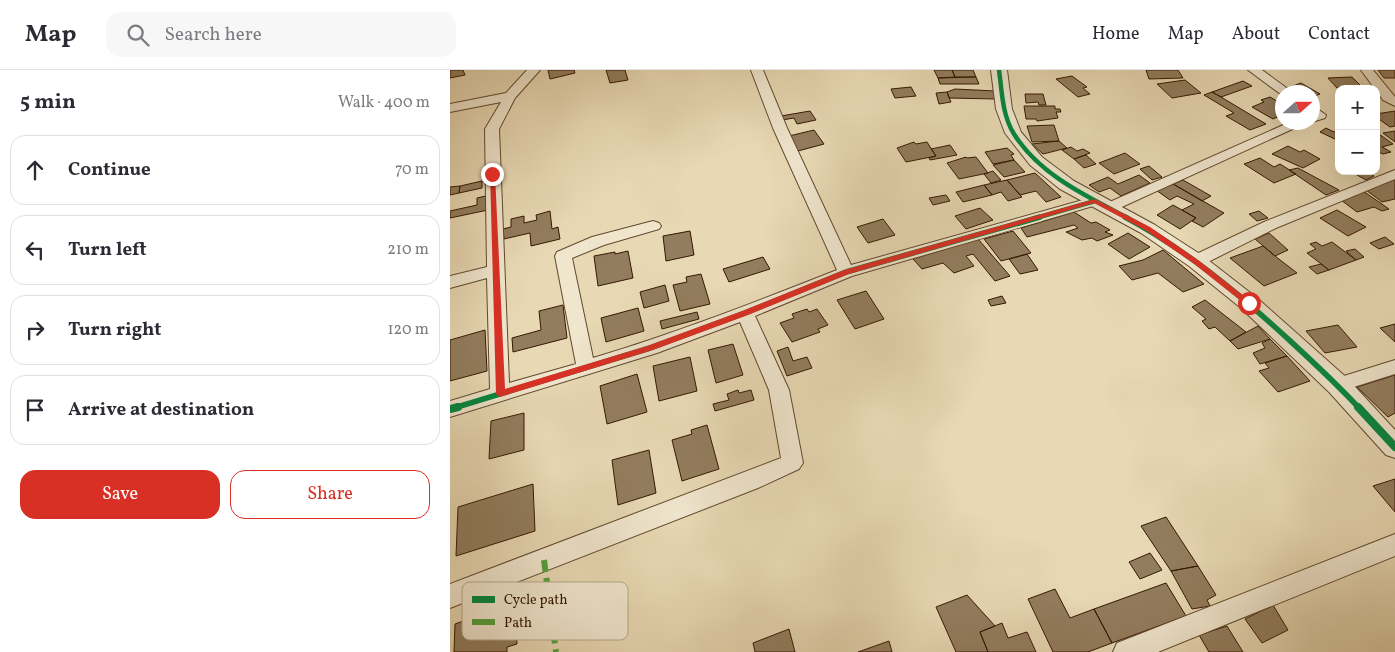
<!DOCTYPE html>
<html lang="en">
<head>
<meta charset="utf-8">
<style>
	body { margin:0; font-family:Vollkorn,serif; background:#f7f7f7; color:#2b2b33 }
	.controls { position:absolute; right:15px; top:15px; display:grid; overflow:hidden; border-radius:10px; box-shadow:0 5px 20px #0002 }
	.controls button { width:45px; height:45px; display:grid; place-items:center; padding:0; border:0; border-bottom:1px solid #e1e1e2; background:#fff; color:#2b2b33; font:25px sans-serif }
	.compass { position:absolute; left:825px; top:15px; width:45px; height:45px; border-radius:50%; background:#fff; box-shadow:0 5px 20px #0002; rotate:69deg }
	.stop { position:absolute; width:15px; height:15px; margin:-11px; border:4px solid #d93025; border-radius:50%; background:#fff }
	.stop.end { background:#d93025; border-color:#fff; box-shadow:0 1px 5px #0008 }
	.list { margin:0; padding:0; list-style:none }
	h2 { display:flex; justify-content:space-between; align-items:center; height:65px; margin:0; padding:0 20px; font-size:21px }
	h2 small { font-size:16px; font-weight:400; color:#7c7c81 }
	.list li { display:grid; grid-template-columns:32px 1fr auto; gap:15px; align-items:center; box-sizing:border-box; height:70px; margin:0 10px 10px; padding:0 10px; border:1px solid #e1e1e2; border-radius:15px }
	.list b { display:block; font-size:19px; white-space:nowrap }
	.list em { font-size:16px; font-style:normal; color:#7c7c81 }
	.actions { display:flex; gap:10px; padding:15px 20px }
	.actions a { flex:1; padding:11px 0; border:1px solid #d93025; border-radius:15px; text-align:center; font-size:18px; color:#d93025 }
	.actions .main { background:#d93025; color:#fff }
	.icon { flex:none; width:28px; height:28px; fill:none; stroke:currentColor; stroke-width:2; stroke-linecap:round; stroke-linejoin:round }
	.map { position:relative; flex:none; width:945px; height:582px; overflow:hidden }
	header { display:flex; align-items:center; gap:30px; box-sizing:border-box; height:70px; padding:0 25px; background:#fff; border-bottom:1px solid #e1e1e2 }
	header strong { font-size:24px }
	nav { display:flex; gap:28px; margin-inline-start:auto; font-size:18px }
	.search { width:350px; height:45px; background:#f7f7f7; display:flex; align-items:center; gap:12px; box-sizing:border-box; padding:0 18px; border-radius:15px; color:#7c7c81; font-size:19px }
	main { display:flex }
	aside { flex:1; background:#fff }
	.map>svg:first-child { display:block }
</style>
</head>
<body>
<header>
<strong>Map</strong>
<div class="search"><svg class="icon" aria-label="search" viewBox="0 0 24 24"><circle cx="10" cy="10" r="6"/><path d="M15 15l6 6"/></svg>Search here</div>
<nav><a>Home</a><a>Map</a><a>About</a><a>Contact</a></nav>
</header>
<main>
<aside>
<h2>5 min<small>Walk · 400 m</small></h2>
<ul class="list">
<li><svg class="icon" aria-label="ahead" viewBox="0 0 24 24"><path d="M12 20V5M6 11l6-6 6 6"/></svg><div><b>Continue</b></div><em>70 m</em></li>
<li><svg class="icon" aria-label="left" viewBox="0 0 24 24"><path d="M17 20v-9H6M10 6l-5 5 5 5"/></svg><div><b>Turn left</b></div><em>210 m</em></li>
<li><svg class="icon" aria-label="right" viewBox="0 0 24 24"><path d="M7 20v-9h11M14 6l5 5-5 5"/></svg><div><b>Turn right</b></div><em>120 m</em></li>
<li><svg class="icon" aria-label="arrive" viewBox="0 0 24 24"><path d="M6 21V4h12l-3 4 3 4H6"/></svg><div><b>Arrive at destination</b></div></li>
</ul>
<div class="actions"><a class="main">Save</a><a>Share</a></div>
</aside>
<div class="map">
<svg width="945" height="582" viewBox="0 0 945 582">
	<rect width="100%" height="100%" fill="#e8d9b4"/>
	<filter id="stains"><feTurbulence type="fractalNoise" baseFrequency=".004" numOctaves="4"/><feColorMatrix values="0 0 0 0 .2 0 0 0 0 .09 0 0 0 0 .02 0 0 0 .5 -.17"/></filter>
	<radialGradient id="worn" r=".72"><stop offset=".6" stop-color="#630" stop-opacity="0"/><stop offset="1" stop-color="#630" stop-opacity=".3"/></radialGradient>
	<path fill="#927d5e" stroke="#341900" d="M0,0H13L15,5L0,8Z
		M98,0H124L125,3L100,9Z
		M156,0H175L178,10L160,13Z
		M484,0H502L505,7L488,8Z
		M502,0H523L526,7H505Z
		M696,0H728L733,8L699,9Z
		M928,0H945V8H934Z
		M622,6L637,17L633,18L640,24L628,27L606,9Z
		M526,7L529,14H490L488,8Z
		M902,7L912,17L887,18L878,8Z
		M735,10L751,23L722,28L707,14Z
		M793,11L802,16L771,27L762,22Z
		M851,13L870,24L862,27V22H851L840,17Z
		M461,17L466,26L445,28L441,19Z
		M505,19L545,21V29L499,28L497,22Z
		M497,22L501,32L489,34L486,23Z
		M762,22L771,27L816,54L800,60L776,46L784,43L754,25Z
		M575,24H593L596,35H589L588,32L576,33Z
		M820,27L832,34V45L823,49L802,37L814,32L811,30Z
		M574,36H605V39H610L611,42H606L608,48L587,51L586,49H576Z
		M360,41L366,50L347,54L344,48L332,50L331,46Z
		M945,41V56L940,57L926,47V44Z
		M604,55L609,71L582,72L577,56Z
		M876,58L884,62L889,59V71L870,62Z
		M364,60L374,74L348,81L339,66Z
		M945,61V72L933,63Z
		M926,62L943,74L932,77L941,82L933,84L926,81Z
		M609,71L617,78L593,84L582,74Z
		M464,72L466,74L477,72L486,86L456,92L447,78Z
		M500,75L507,85L480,90L479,88L486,86L481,79Z
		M838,76L850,82L854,80L870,89L853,98L822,84Z
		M621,77L627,81L633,79L640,83L624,89L612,80Z
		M557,78L564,84L561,85L564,90L543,94L535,82Z
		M675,83L690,94L664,104L649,93Z
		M636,85L646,94L634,98L624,89Z
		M516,87L517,88L526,87L538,103L509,109L497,93Z
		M810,88L824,97L830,94L846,104L824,113L794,94Z
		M564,90L575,102L554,107L543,95Z
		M699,96L712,107L702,110L690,99Z
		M848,98L889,120L876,125L839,100Z
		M543,101L551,110L541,113L534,104Z
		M900,101H916L924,106L916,110Z
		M585,103L611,127L596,132L586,121L570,125L557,110Z
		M689,105L700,113L671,126L660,118L649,122L639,115L658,107L668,114Z
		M945,109V129L932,132L916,120Z
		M557,110L572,127L558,131L551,122L542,125L534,115Z
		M733,110L761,126L752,131L723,114Z
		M32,111V118L9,123L10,116Z
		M723,114L774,143L753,157L742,151L746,148L732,140L744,134L727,126L720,130L706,120Z
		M534,115L542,125L513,132L506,122Z
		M10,116L9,123L0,125V117Z
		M913,121L939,139L932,141L924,137L907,142L891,130Z
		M496,125L500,131L483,135L479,128Z
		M36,126L38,140L0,148V141L27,135V128Z
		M723,135L732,140L746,148L730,159L707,145Z
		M530,138L543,150L516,159L505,146Z
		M887,140L916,157L898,166L870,148Z
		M100,141L102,159L108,157L110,169L81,176L80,163L54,169L53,159L61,157V149L74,146V153L87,150L86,145Z
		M809,141L818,148L807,151L799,144Z
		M624,142L641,153L646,152L660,160L655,162L663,165L647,171L642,168L632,170L616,162L628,158L624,155L577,167L571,158Z
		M433,149L445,165L418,173L407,157Z
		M240,161L244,185L216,191L213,166Z
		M563,161L581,183L551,191L534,169Z
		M678,163L700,177L679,189L658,174Z
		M819,163L838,180L825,186L805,169Z
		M935,167L944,174L929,179L920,173Z
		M528,169L560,206L545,211L523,184L516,186L524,196L504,203L493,193L472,199L463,189Z
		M866,172L872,176L882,172L906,190L879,200L857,183L866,179L860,174Z
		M813,176L825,186L847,203L814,216L780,188Z
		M905,179L914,187L906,190L896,181Z
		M713,180L754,214L733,222L708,203L682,210L669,196L693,190Z
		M178,181L183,208L148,216L144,186L165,182V184Z
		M577,184L588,200L570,204L559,189Z
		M313,187L320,199L279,212L273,199Z
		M871,194L879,200L867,204L859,197Z
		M251,204L260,234L230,241L223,215L237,212L236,207Z
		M215,215L219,231L194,238L190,222Z
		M416,221L434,249L405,259L387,230Z
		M552,226L556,233L541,236L538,230Z
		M755,230L796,262L780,271L765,257L759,259L752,251L756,249L742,237Z
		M113,235L117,268L63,282L62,268L91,260L89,241Z
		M188,238L194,261L156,272L151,248Z
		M357,239L359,242L367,239L378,255L368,259L370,262L342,272L330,253L344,248L342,244Z
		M247,242L249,249L212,259L210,251Z
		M945,254V272L930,258Z
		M888,255L907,277L875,283L856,261Z
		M808,256L820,269L788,279L780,271Z
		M35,260L37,301L0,311V270Z
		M820,269L837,286L810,294L803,283L815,278L812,273Z
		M283,274L293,305L266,313L258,280Z
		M338,277L343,291L357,287L362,298L337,306L327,281Z
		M837,286L860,311L828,322L809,301L819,298L815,293Z
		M240,287L247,321L209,331L203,296Z
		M187,304L197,342L157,354L150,316Z
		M945,305V343L938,347L907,317Z
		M288,320L289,323L301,320L304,330L265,341L263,334L279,330L277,324Z
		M74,343V380L39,389L41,351Z
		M257,355L269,399L232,411L222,370L242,364L241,360Z
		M199,380L206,423L168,435L162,390Z
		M945,409V442L923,416Z
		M83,414L85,461L6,486L8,437Z
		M716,447L748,496L721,501L691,456Z
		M700,483L712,500L690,509L679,492Z
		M748,496L766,525L757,530L760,536L742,539L721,501Z
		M716,513L736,546L662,573L644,539Z
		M605,519L620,548L644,539L662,573L638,582H603L578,529Z
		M517,525L545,556L530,562L538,582H506L486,537Z
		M823,535L838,560L812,573L795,549Z
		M58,542V559L66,557L67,574L57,577V582H4L5,554L25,547L34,550Z
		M552,553L558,568L577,562L586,582H538L530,562Z
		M777,556L793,582H759L749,565Z
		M339,559L345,582H305L303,573Z
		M439,571L442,582H408Z"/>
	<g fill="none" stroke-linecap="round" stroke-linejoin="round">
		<defs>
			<path id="minor" d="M77,0H90L65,28L49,59L59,313L126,294L105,186L107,182L142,167L203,151L209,153L211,156L209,159L154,175L122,188L143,288C226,263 306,232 387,200L323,58L301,0H313L337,58L401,195L640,128H650L653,131L650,134L402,206L305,246L339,320L353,393L349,399L308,418L0,538V514L331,388L319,320L290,252L207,283L0,347V331L40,319L37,208L0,218V206L37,197L35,59L51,32L0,42V34L56,23Z
				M798,0H812L842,22H832V25Z
				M911,0H923L945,27V36L933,30Z
				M862,35L876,45L875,48L862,52Z
				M840,52H858L663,141H653L650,138L653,135Z
				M945,100V109L826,158L752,195L746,196L740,195L738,191L740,187L814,152Z
				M945,290V304L888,322L881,320L878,315L881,310Z
				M945,464V486L708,582H663L667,573Z"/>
			<path id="tertiary" d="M541,0H557L562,39L571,62L592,87L624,111L705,155L753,186L807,228L897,308L945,360V388L936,385L879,322L791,238L739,196L691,163L610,119L580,95L555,63L546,39Z"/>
		</defs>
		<use href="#minor" stroke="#61492d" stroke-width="2"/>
		<use href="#tertiary" stroke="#61492d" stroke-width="2"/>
		<use href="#minor" fill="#f0e6ce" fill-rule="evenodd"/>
		<use href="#tertiary" fill="#f0e6ce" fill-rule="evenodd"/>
		<path stroke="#53a13c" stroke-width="6" stroke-dasharray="12 6" stroke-linecap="butt" d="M94,490L106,582"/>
		<defs>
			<path id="cycleway-far2" d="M549,0C552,21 552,45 564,64C590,105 636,126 678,148
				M586,148L645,131"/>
			<path id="cycleway-far1" d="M675,147C735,179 787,222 837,268C862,291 886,313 909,338
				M4,338L200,278L295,243L396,202L590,147"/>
			<path id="cycleway" d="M908,337L945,377
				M0,339L8,337"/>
		</defs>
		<use href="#cycleway-far2" stroke="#f0e6ce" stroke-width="7"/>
		<use href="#cycleway-far1" stroke="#f0e6ce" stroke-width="9"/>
		<use href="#cycleway" stroke="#f0e6ce" stroke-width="11"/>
		<use href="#cycleway-far2" stroke="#00873e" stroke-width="4.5"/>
		<use href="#cycleway-far1" stroke="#00873e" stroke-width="5.5"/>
		<use href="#cycleway" stroke="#00873e" stroke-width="8"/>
	</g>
	<path fill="#d93025" d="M40,102L45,104L55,319L197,276L292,241L394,200L645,129L700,157L748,190L803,233L796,235L743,193L695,160L644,133L399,204L298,245L203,280L50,327L46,324Z"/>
	<rect x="12" y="512" width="166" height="58" rx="8" fill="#f0e6ce" stroke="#b8a890" stroke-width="1"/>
	<rect x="22" y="526" width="23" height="7" fill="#00873e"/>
	<rect x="22" y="549" width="23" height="6" fill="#53a13c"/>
	<g font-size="14" fill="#341900">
		<text x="54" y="534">Cycle path</text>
		<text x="54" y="557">Path</text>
	</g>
	<rect width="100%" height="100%" filter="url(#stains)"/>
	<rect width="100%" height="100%" fill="url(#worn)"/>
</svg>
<div class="controls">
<button>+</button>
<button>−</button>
</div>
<svg class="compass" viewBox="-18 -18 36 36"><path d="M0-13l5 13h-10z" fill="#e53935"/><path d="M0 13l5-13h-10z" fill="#7c7c81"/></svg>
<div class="stop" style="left:799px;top:233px"></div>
<div class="stop end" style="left:42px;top:104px"></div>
</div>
</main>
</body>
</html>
